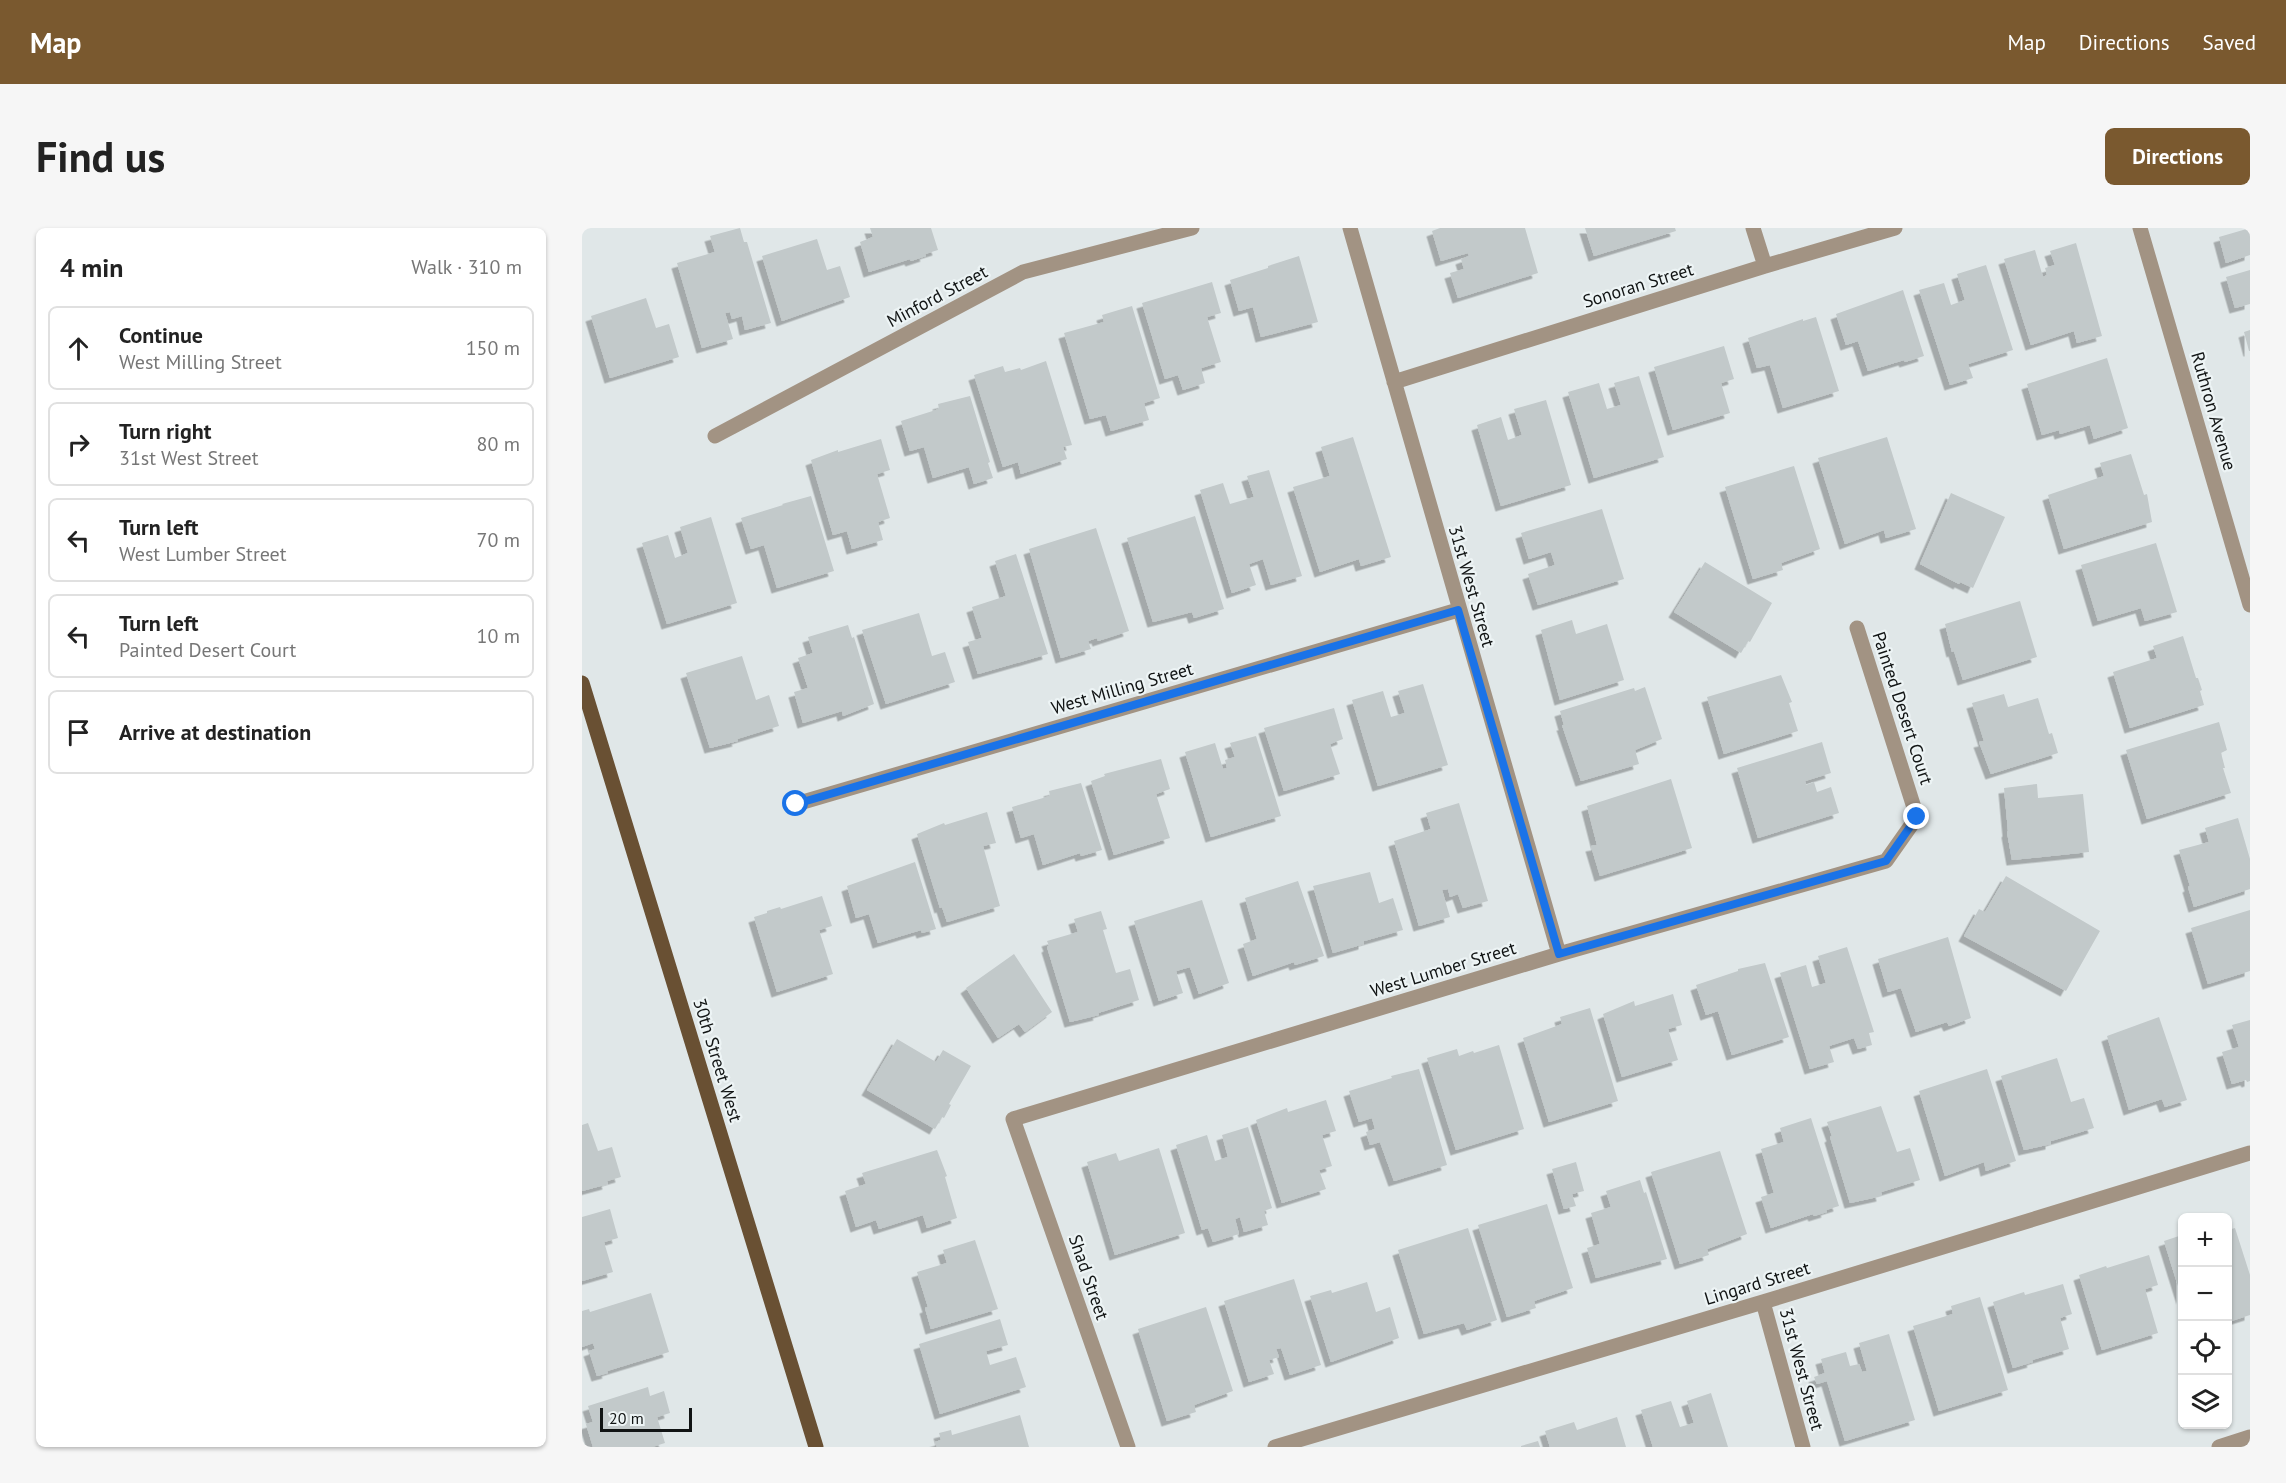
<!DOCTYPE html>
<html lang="en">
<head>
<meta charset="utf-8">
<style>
	body { margin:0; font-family:"PT Sans",sans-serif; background:#f6f6f6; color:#222 }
	.controls { position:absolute; right:18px; bottom:18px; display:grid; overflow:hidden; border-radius:9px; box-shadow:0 2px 4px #0004 }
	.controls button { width:54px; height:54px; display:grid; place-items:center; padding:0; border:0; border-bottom:2px solid #e0e0e0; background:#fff; color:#222; font:30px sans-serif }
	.scale { position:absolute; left:18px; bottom:15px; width:92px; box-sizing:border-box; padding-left:6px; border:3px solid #111414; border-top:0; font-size:16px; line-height:21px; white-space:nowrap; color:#111414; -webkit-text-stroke:4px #edf4f5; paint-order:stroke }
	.stop { position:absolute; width:18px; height:18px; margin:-14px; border:4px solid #1a73e8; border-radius:50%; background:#fff }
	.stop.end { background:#1a73e8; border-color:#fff; box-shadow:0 2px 6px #0008 }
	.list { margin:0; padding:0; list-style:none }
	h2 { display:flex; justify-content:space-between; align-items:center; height:78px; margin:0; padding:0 24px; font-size:26px }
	h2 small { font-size:20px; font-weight:400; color:#767676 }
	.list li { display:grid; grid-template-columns:39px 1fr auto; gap:18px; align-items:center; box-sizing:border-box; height:84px; margin:0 12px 12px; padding:0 12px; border:2px solid #e0e0e0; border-radius:9px }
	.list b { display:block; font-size:22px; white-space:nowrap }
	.list p { margin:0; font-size:20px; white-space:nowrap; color:#767676 }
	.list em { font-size:20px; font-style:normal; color:#767676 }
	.icon { flex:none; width:33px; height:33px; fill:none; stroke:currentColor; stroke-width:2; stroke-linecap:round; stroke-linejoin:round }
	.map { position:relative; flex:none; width:1668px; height:1219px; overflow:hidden; border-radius:9px }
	header { display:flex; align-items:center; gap:36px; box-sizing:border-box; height:84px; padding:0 30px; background:#7a592f; color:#fff }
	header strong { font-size:28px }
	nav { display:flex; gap:33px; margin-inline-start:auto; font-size:21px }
	.intro { display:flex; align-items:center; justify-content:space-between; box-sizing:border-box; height:144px; padding:0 36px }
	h1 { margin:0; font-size:42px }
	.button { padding:15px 27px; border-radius:9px; background:#7a592f; color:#fff; font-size:21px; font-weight:700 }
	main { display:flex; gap:36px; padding:0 36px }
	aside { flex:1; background:#fff; border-radius:9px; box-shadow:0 2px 4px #0004 }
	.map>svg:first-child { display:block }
</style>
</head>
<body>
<header>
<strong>Map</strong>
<nav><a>Map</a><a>Directions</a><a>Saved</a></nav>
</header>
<div class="intro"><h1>Find us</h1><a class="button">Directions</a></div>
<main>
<aside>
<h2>4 min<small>Walk · 310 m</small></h2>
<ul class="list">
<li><svg class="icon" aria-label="ahead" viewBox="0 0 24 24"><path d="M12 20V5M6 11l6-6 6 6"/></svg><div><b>Continue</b><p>West Milling Street</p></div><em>150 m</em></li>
<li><svg class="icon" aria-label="right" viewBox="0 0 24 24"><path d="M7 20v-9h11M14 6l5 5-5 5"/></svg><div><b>Turn right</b><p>31st West Street</p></div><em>80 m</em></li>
<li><svg class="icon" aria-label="left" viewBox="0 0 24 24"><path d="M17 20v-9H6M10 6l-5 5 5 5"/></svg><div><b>Turn left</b><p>West Lumber Street</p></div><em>70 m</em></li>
<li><svg class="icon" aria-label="left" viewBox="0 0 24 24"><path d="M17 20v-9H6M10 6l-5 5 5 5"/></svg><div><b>Turn left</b><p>Painted Desert Court</p></div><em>10 m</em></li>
<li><svg class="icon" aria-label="arrive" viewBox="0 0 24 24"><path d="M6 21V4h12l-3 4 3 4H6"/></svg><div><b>Arrive at destination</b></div></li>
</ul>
</aside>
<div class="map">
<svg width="1668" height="1219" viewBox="0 0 1668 1219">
	<defs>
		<filter id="shadow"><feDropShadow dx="-5.5" dy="5.5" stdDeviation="0" flood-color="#0004"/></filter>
	</defs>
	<rect width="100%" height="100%" fill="#e0e7e8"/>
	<path fill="#c2c9ca" filter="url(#shadow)" d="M158,0L162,14H165L189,95L163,102L160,88L150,91L148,84L143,85L151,111L120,120L95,35L133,24L128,8Z
		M288,0H349L356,22L343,26L344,28L329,33L328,31L287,44L278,14L291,9Z
		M858,0H943L956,45L876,70L868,45L882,41L879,31L887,28L886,25L859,33L850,3Z
		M1003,0H1093L1094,3L1012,28Z
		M1668,0V27L1644,35L1637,9Z
		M235,11L245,42L258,38L268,69L200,93L180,28Z
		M1494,15L1520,108L1495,115L1492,103L1449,117L1422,31L1453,22L1461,49L1465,47L1463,40L1473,37L1468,23Z
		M717,28L736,94L679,109L671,79L657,83L648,52L686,40V38Z
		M1404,37L1431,122L1386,136L1391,150L1368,157L1337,62L1362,55L1369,77L1383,72L1375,46Z
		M1668,42V76L1653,80L1644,49Z
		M630,54L639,85L625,89L639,134L619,140L623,155L601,162L596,147L583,151L560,75Z
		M1321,62L1342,128L1323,134L1322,132L1286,143L1276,113L1264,117L1254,86Z
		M64,70L74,100L87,96L97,129L28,150L9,88Z
		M550,78L578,170L562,175L567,192L529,203L524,187L508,191L482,105L522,94L520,87Z
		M1234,89L1257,163L1201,180L1188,137L1175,140L1166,110L1221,91V93Z
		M1668,102V123H1667L1662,104Z
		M1142,118L1152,151L1139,155L1148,185L1091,202L1072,139Z
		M1525,130L1546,200L1512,211L1508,197L1478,206L1477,202L1460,207L1445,156Z
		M464,133L490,217L481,219L485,231L439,246L436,234L421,239L392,147L421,138L423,144L438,140L439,142Z
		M1057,148L1082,229L1012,250L986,164L1017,155L1025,181L1039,177L1032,155Z
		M388,168L408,234L406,235L411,250L392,256L387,239L351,250L342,219L328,223L319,193L357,181L356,176Z
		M964,172L989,257L919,278L895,197L919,189L926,212L940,207L932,181Z
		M771,209L809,329L779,338L777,331L738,344L711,259L748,248L739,219Z
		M1305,209L1334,301L1304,310L1302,302L1263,316L1236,230Z
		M299,211L308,242L295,246L308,290L296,294L301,312L270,321L265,303L251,307L229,232L256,222V224Z
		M1549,226L1562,267L1565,266L1570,294L1482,321L1466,267L1522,248L1518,235Z
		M1212,238L1238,321L1199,335L1201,342L1171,351L1143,259Z
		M687,242L720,348L689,357L681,331L667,336L674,357L650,365L618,262L641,255L648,276L672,269L665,248Z
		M1369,265L1423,289L1391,360L1378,354L1377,356L1338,336Z
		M229,268L252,343L195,360L182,317L169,321L159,290L201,277L200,276Z
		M1020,281L1042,351L956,377L946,346L973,337L969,324L947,331L939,305Z
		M613,288L642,381L612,390L610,384L571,394L545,310Z
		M129,289L155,375L85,396L60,315L86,307L93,330L106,325L98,299Z
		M514,300L547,403L516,413L515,410L506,413L509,421L479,430L447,321Z
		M1574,315L1595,384L1563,393L1559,380L1516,393L1499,337Z
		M434,326L466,426L396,446L386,414L400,410L390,379L424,368L413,333Z
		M1123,334L1190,375L1168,414L1166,413L1159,425L1092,384Z
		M1438,373L1455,429L1381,452L1372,423L1370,424L1363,396Z
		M337,385L350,428L363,424L373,454L304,476L280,402Z
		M990,392L994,406L1025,396L1042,452L978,472L959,402Z
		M266,397L270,410L272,409L292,476L261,488L260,483L221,495L212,464L226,460L216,430L231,425L226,409Z
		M1601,408L1614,450H1616L1620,462L1618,463L1622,477L1548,500L1531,444L1575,430L1571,418Z
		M160,428L174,472L187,467L197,498L155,511L156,513L128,520L104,445Z
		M1199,447L1210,474L1207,475L1216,503L1142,526L1125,469Z
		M841,456L866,537L796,558L770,472L801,463L809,489L823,485L816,463Z
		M1063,459L1080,511L1053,522L1057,536L999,553L980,497H982L978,483L1052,460L1053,463Z
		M1422,466L1426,479L1456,470L1467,506L1470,505L1476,525L1409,546L1397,514L1402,513L1390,475Z
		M752,480L761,511L748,516L758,546L702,563L682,500Z
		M1637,494L1645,522L1639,525L1643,540H1641L1649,565L1565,591L1544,522Z
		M674,508L699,588L629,609L603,524L633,515L641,541L645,540L643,532L653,529L648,515Z
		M1240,514L1249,545L1223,553L1224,557L1232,554L1235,564L1249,559L1257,585L1176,610L1155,540Z
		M579,531L588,561L574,566L588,610L532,627L509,553L523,548L522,546Z
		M1089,551L1110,620L1018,648L1009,618L1015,617L1005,578Z
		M499,555L520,622L499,628L498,625L461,637L452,606L439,610L430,579L468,568L467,563Z
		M1455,556L1456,570L1501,566L1507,624L1430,632L1425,604L1426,603L1422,560Z
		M877,575L906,673L881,680L876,666L868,669L866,661L860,662L868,689L837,698L812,613L849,601L844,585Z
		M405,584L414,615L401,618L418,678L365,694L360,679L358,680L335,606L362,595L363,597Z
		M1656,590L1668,631V661L1612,679L1606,659L1608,658L1597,622L1627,614L1623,600Z
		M333,634L354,701L340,705L339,702L296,715L287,686L274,690L265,658Z
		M788,644L797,675L811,670L821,702L782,713V716L751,725L731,658Z
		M1424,648L1518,703L1484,763L1382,708L1397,681L1403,684Z
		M716,653L742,728L713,737L712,734L671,748L661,716L675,711L663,670Z
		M240,668L250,698L237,702L251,746L195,764L172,689L185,685V683L198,679L199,681Z
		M620,672L647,755L617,766L608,739L594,743L601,765L577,773L552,693Z
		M1668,682V743L1626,756L1609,700Z
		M519,683L525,701L521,702L534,745L548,741L557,772L516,785L517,787L488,794L465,719L467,718L465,713L496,704L492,691Z
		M1366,709L1389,790L1367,798L1365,794L1334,804L1319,760L1306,764L1296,731Z
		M1265,719L1292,804L1287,805L1290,817L1276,821L1272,810L1247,818L1252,834L1228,841L1198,745L1224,737L1230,759L1244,755L1236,728Z
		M432,726L470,784L443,804L437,796L416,810L384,760Z
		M1183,735L1207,809L1150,827L1136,783L1124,787L1114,757L1156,743V741Z
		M1091,766L1100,797L1086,801L1096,832L1040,849L1021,786L1052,773L1053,778Z
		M1008,780L1036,873L967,894L941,810L980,796L978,789Z
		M1577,789L1605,872L1583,879L1580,871L1547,882L1525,808Z
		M1668,792V853L1665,854L1664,852L1650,856L1640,824L1657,819L1650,797Z
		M315,811L354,834L361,822L389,838L367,876L369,877L362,890L360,889L353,901L285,862Z
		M917,817L942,901L874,922L845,830L875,821L877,828L891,823L892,825Z
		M1475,830L1489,874L1502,870L1512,900L1469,913V916L1442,922L1419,848Z
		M837,841L865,937L812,953L798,914L788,917L784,904L793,901L790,890L777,894L767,863L810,850L809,848Z
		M1405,841L1434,933L1404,943L1402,934L1363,948L1337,863Z
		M744,872L754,903L740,907L750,938L737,942L744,961L700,975L674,892L705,880L706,884Z
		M1299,878L1315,924L1328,920L1338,952L1299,964L1300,968L1268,975L1248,909L1250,908L1245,894Z
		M1229,890L1257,978L1244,982L1245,984L1232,988L1231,986L1189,1000L1179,969L1192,965L1179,921L1202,914L1198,900Z
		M6,895L16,923L30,919L39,949L25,953L26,956L0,963V897Z
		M666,899L690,980L682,983L686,997L662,1004L658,989L653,991L657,1006L631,1014L626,1000L620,1002L594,917L625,907L633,933L646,929L640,907Z
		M577,920L603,1005L533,1027L505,934L534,925L537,933Z
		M355,922L365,948L363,949L375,990L345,1000L341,987L297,1001L294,992L274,999L263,963L284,956L280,945Z
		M1138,923L1165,1006L1125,1021L1127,1027L1098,1036L1069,944Z
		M994,934L1002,963L990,966L994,978L982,981L970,941Z
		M1058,952L1062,965L1064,964L1085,1031L1014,1050L1005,1020L1018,1016L1009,985L1029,979L1024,963Z
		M965,976L991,1060L952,1073L954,1080L925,1089L896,997Z
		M28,981L36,1010L22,1014L31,1044L0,1053V989Z
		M886,1000L915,1092L885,1102L882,1095L842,1106L816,1022Z
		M1653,1000L1668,1047V1087L1646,1094V1002Z
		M1600,1007V1071L1582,1013Z
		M393,1012L416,1081L349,1101L343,1080L346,1079L335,1044L365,1035L361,1022Z
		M1567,1027L1576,1057L1563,1061L1576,1105L1520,1122L1497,1047L1524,1038L1525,1040Z
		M712,1051L739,1137L708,1147L699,1120L694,1121L697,1129L687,1132L692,1146L667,1154L642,1073Z
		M785,1054L794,1084L808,1079L817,1110L749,1134L728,1068L749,1062L750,1065Z
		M1481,1056L1490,1086L1478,1090L1487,1121L1450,1132L1451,1134L1431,1140L1411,1074L1442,1064L1443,1067Z
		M69,1065L87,1124L25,1143L26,1145L15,1148L7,1123L13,1121L11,1115L0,1119V1083L7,1081L8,1084Z
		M1398,1069L1426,1162L1357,1183L1331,1098L1371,1086L1369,1078Z
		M624,1079L651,1163L612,1177L614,1184L585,1193L556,1101Z
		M418,1091L426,1117L404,1123L408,1137L434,1129L444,1159L358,1186L337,1116Z
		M1307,1106L1333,1192L1263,1213L1245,1153L1235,1156L1232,1149L1243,1145L1239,1131L1264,1124L1268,1138L1277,1136L1280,1144L1285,1143L1277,1115Z
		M66,1159L68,1168L82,1163L88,1185L75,1189L83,1215L70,1219H11L4,1196L11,1194L6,1178Z
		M1129,1165L1146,1219H1071L1059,1182L1089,1173L1098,1199L1112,1195L1105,1173Z
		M438,1187L447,1219H355L353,1214L359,1212L357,1205L369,1202L370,1207Z
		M1035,1189L1044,1219H968L963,1203L992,1194L995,1202Z
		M956,1213L958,1219H939V1218Z"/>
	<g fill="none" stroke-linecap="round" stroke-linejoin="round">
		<path stroke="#a29383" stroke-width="15" d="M768,0L977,726
			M1171,0L1183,38
			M1558,0L1668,377
			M812,154L1183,38L1313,0
			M133,208L441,44L610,0
			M214,576L876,382
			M1181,1074L1221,1219
			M546,1219L431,891L977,726L1304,633L1335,589L1275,400
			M693,1219L1181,1074L1668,925"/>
		<path stroke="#a29383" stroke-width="15" d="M1637,1219L1668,1209"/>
		<path stroke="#695033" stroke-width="15" d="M0,455L234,1219"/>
	</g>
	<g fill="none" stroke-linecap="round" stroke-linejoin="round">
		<path stroke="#1a73e8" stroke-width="8" d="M214,576L876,382L977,726L1304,633L1335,589"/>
	</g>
	<g text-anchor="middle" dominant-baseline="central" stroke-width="4.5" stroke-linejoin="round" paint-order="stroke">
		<g font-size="18" fill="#111414" stroke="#edf4f5">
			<text transform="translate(1056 57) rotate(-17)">Sonoran Street</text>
			<text transform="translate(355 68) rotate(-28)">Minford Street</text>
			<text transform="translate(1632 183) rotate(74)">Ruthron Avenue</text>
			<text transform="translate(890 358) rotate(74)">31st West Street</text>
			<text transform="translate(540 460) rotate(-16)">West Milling Street</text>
			<text transform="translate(1321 480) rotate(72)">Painted Desert Court</text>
			<text transform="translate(861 741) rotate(-17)">West Lumber Street</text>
			<text transform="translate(136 832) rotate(73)">30th Street West</text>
			<text transform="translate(507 1049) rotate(71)">Shad Street</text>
			<text transform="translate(1175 1055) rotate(-17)">Lingard Street</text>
			<text transform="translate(1220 1141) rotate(75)">31st West Street</text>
		</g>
	</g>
</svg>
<div class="controls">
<button>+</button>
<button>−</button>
<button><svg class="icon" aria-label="locate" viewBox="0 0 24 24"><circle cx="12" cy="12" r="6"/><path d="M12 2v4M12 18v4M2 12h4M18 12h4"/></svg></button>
<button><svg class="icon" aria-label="layers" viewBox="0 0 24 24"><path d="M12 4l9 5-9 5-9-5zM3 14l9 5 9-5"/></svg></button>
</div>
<div class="scale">20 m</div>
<div class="stop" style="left:214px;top:576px"></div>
<div class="stop end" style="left:1335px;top:589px"></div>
</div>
</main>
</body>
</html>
